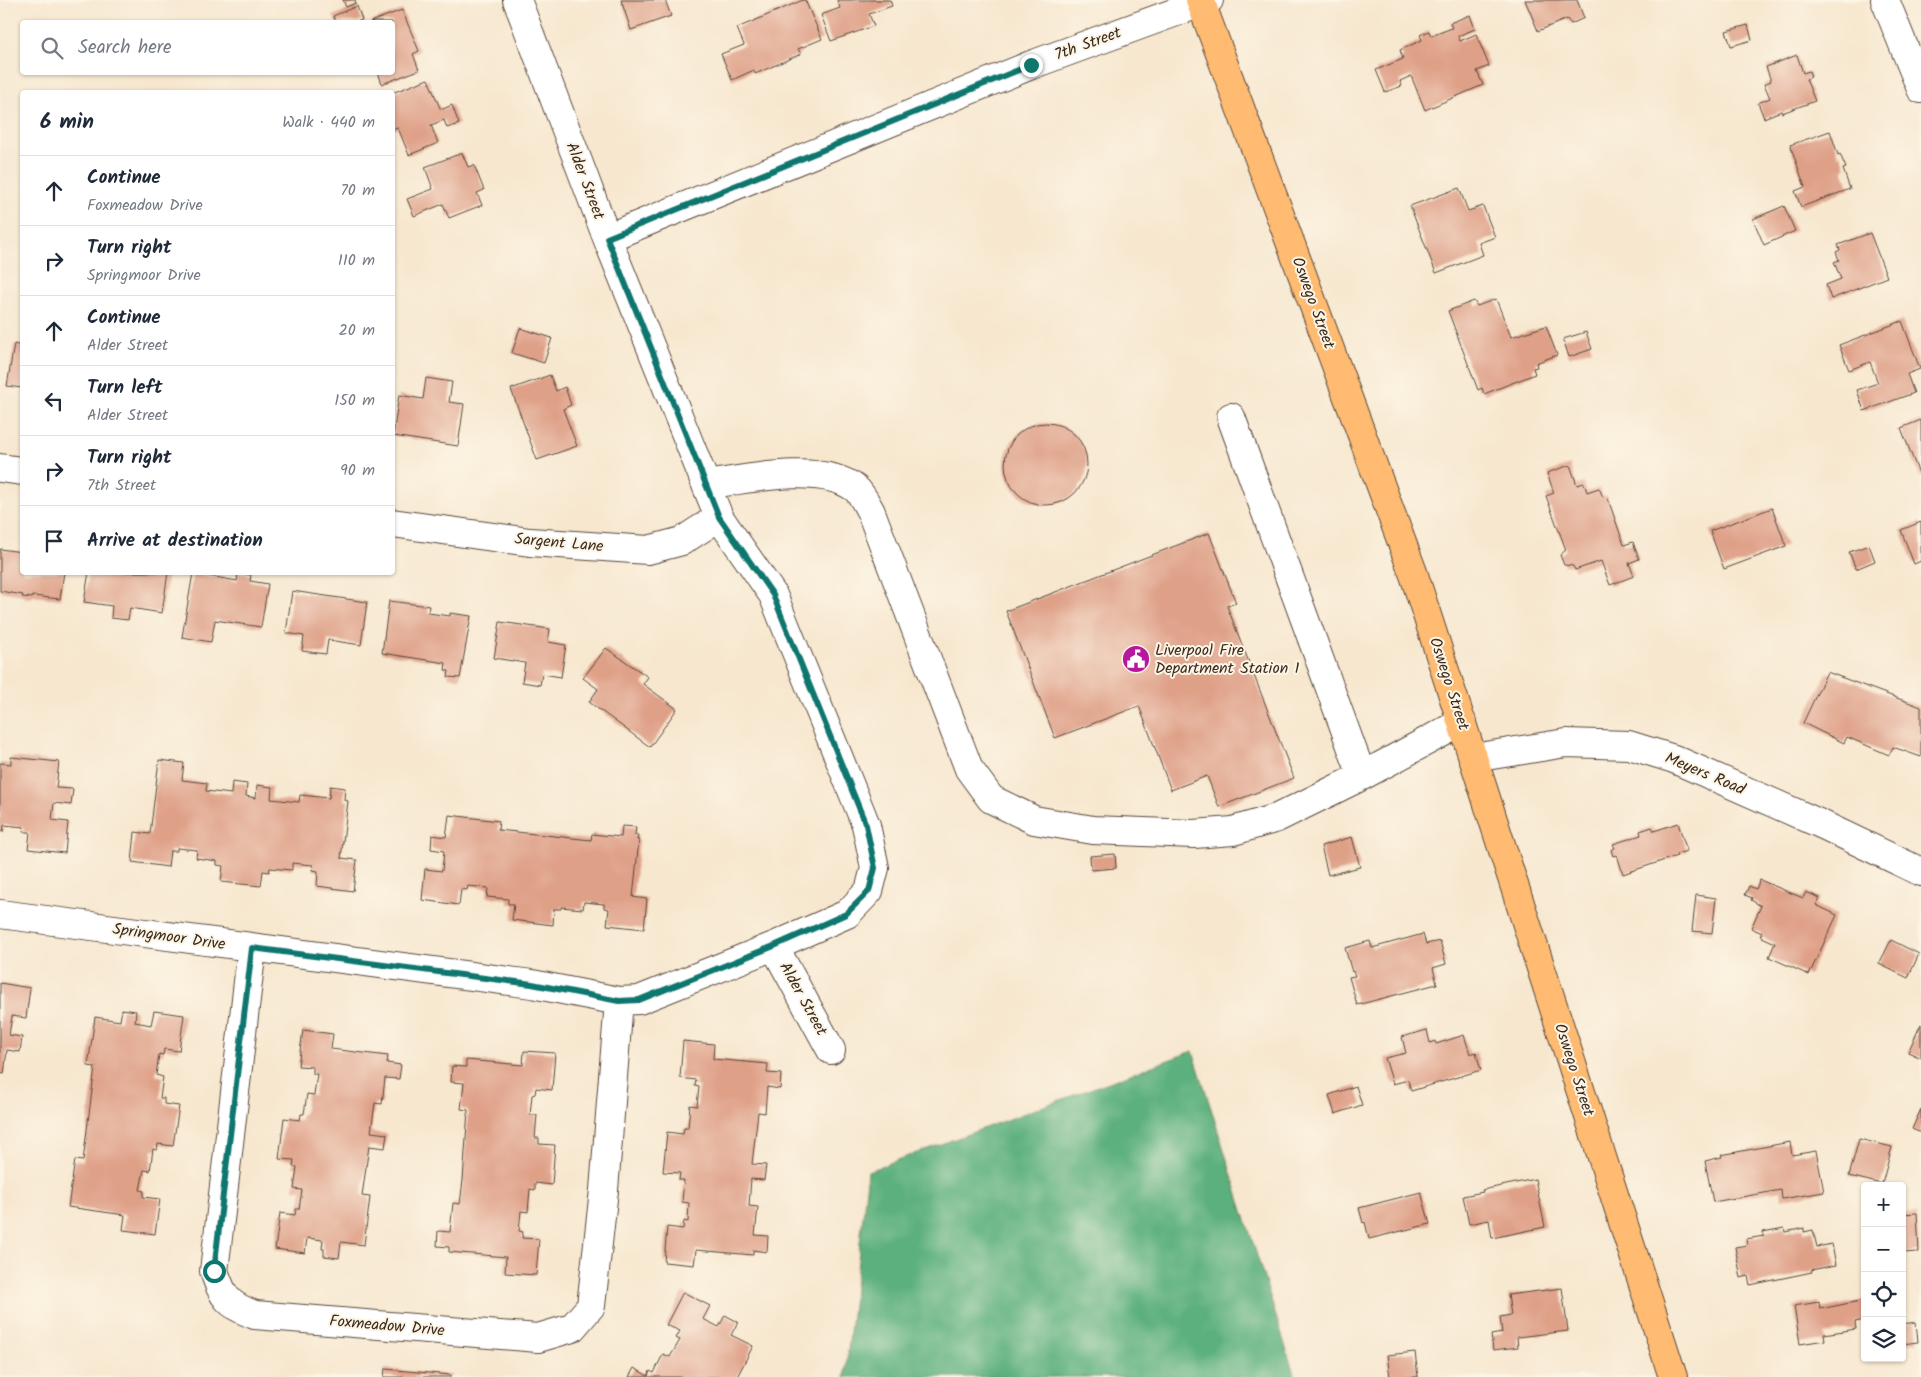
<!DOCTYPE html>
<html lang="en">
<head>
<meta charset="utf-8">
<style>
	body { margin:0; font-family:Kalam,sans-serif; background:#f6f6f7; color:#1f2937 }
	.controls { position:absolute; right:15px; bottom:15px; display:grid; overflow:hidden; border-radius:5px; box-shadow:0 1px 4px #0004 }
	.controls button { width:45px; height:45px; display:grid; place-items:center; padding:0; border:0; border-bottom:1px solid #e0e1e3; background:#fff; color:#1f2937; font:25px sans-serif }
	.stop { position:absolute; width:15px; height:15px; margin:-11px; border:4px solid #0f766e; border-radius:50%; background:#fff }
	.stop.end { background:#0f766e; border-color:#fff; box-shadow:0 1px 5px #0008 }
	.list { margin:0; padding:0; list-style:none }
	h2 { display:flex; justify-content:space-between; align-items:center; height:65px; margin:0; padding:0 20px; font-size:21px }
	h2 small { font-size:16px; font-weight:400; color:#747a83 }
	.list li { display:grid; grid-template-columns:32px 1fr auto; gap:15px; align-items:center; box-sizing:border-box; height:70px; padding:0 20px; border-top:1px solid #e0e1e3 }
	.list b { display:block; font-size:19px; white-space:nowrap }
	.list p { margin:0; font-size:16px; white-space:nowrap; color:#747a83 }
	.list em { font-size:16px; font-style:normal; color:#747a83 }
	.icon { flex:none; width:28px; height:28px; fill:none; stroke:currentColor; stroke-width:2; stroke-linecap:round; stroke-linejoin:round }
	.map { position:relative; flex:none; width:1921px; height:1377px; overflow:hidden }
	.search { position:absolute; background:#fff; box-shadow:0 1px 4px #0004; left:20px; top:20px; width:375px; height:55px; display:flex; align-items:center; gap:12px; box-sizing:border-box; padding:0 18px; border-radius:5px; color:#747a83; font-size:19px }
	.panel { position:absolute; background:#fff; box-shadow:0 1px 4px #0004; left:20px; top:90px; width:375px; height:485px; border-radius:5px }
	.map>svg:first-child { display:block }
</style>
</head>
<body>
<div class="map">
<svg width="1921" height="1377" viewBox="0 0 1921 1377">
	<rect width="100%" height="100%" fill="#fcf5e5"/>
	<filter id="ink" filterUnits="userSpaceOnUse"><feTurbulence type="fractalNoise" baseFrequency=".02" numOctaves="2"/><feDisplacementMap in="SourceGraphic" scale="10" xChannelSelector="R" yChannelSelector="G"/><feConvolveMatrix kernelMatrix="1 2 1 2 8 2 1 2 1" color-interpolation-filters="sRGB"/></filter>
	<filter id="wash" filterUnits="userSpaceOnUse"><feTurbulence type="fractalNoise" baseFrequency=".0096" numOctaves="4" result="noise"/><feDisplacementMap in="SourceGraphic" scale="20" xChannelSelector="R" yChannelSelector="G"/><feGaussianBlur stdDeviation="1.12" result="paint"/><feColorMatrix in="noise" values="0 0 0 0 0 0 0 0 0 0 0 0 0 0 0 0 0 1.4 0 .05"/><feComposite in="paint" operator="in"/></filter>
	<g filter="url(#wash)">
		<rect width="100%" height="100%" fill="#f7e7cf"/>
		<path fill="#5cb07d" stroke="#4c6d4e" d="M1193,1051L1295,1377H845L868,1171Z"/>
		<g id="blocks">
			<path fill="#dfa088" d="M343,0H355L356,3L346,7Z
				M621,0H665L671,16L631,30Z
				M803,0H805L822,39L798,49L801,54L755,74L754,70L732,80L721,54L744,45L737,28Z
				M837,0H890L892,6L869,14L874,26L831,41L821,15L840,8Z
				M1525,0H1577L1584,18L1571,24L1567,19L1538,31Z
				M357,6L362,20L356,22H336L333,16Z
				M402,10L419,51L413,54L419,70L382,84L378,72H392V22H370Z
				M1470,15L1475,29L1458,36L1460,41L1476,34L1489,66L1477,71L1483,85L1425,110L1411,76L1400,81L1402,86L1385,92L1376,70L1403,59L1400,50L1422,40L1420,35L1429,31L1431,36L1452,28L1450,23Z
				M1748,25L1752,40L1731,46L1726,31Z
				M1797,55L1803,73L1809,71L1811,77L1806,79L1815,101L1782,113L1781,111L1764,118L1758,103L1770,98L1764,84L1771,81L1766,67Z
				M428,79L440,108L443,109L452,105L459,124L447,128L444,120L431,125L438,143L409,155L398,128L392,130V93Z
				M1830,131L1838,155L1840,154L1846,168L1843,169L1850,189L1801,207L1795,191L1805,187L1790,145Z
				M462,153L468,167L474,165L484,190L477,193L482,205L449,218L443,204L414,216L407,199L433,189L425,167Z
				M1459,188L1468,211L1483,206L1495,237L1479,243L1483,255L1436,273L1410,206Z
				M1784,206L1795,231L1764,245L1753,219Z
				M1870,233L1887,277L1831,299L1826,285L1841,279L1834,262L1839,260L1836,252L1840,250L1838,245Z
				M1496,299L1511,337L1546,326L1557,355L1536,363L1537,367L1533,368L1535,374L1484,394L1482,388L1478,390L1448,311L1474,301L1477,306Z
				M1902,321L1920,369L1907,374L1914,393L1864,411L1857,390L1878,383L1870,362L1849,370L1839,345Z
				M520,328L552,338L544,363L512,353Z
				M1586,332L1592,349L1569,357L1563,339Z
				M14,344L22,346V388L7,386Z
				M550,375L556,391L565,387L571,405L563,409L577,446L537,460L511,389Z
				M426,378L452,382L449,402L464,404L458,446L393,436L399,395L423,399Z
				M1921,420V479L1901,428Z
				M1005 464a41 41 0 1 1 82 0a41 41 0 1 1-82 0Z
				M1570,465L1577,485L1584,483L1587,492L1599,488L1603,497L1607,496L1624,545L1633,542L1639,559L1629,563L1634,576L1610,585L1601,561L1575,570L1573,566L1564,565L1560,555L1566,550L1546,496L1554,493L1547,473Z
				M1772,508L1786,546L1724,569L1710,531Z
				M1921,522V561L1914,564L1901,530Z
				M1209,533L1236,603L1227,606L1294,778L1219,807L1207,776L1171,790L1139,706L1055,738L1006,611Z
				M1869,545L1875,561L1856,569L1849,552Z
				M0,549L22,552V572H64L60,599L32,596V598L22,597L23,595L0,591Z
				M89,572H168L162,613L130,608L128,620L111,618L112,606L84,602Z
				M193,573L237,581L238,573L251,575L250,581L268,584L261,627L215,620L211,642L182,637Z
				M292,591L367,602L361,645L328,640L326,654L302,651L304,636L286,633Z
				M389,601L429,606L428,613L450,616V613L471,616L460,678L448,677L449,671L445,670L446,663L382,653Z
				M500,622L550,629L548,642L566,645L561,677L542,674L540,685L522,682L525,663L494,658Z
				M606,648L648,677L643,684L677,709L650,747L589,702L598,689L583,678Z
				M1827,672L1921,707V757L1893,747L1889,755L1847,737L1844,743L1803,723Z
				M11,757L59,762L56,788L73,789L71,805L54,803L52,820L68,822L65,853L28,849L30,832H23L24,827L4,825L3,832L0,831V763L11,764Z
				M159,760L184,763L182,780L207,783L206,791L231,794L232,782L247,784L246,796L256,798L257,785L272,787L271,799L299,802L300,795L329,798L330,786L345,788L344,800L348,801L341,858L357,860L353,891L317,886L318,871L312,870L313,865L292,863V870L270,868L269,872L263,871L261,886L221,882L223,866L217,865V861L196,858L197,850L177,848V851H170L168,867L132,862L135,832L150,834Z
				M449,815L499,821L498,830L591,840L592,834L621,837L622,826L636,827L635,835H638L637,840H639L633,897L647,899L644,929L607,925L609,909L604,908V904L584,902L583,909L561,907V909H554L553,925L512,920L514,904H508V899L487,897L488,888L468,886L467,890L461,889L459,905L422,900L425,869L442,871L444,851L431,849L432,835L446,837Z
				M1678,823L1687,851L1676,854L1677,856L1623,874L1617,855L1613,856L1611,850L1615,848L1613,844L1641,835L1640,831L1652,827L1654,831Z
				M1352,837L1360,867L1328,875L1321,846Z
				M1115,854L1116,868L1091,870L1090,856Z
				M1760,880L1803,898L1806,892L1820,898L1816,905L1837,915L1809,975L1769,957L1775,943L1760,936L1762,933L1751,928L1761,906L1751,900L1752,898L1745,895L1749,886L1756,889Z
				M1696,895L1716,898L1712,933L1692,931Z
				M1423,934L1426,944L1440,941L1446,964L1433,968L1437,984L1357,1005L1349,977L1355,976L1353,971L1352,972L1345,948L1370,941L1372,948Z
				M1891,940L1919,954L1908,978L1879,964Z
				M0,983L30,988L26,1018L12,1016L9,1035L22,1037L20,1052L7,1050L4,1074L0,1073Z
				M122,1009L136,1011L135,1022L151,1025L154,1011L184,1015L179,1051L164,1049L163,1055L159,1054L156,1075L163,1077L160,1098H164V1104L179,1106L173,1146L158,1144L157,1150L153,1149L150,1171L144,1170L140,1190L144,1191L143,1197L160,1199L155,1234L123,1230L125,1215L68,1207L75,1160L83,1161L95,1067L88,1066L95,1017L120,1021Z
				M1921,1024V1058L1908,1052Z
				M303,1030L333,1034L331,1049L388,1056L387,1063L401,1065L399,1079L385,1078L382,1104L375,1103L371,1132L387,1134L385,1148L369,1146L362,1196L370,1197L364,1245L341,1242L339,1258L324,1256V1249H322L323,1240L307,1238L305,1253L275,1249L280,1213L295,1215L296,1209H299L302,1190L294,1189L297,1167H293L294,1160L279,1159L284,1118L300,1120L301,1114H304L307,1094L314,1095L317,1074H313V1067L298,1066Z
				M1427,1030L1430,1043L1435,1041L1436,1044L1464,1035L1470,1054L1476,1052L1481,1070L1411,1091L1408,1080L1393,1084L1385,1058L1406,1053L1402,1037Z
				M683,1041L714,1044L713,1059L768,1064L767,1073L781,1074L780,1089L767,1087L765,1113L758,1112L752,1164L766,1165L764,1180L751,1179L749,1206L758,1207L755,1235L768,1236L767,1252L753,1250V1255L696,1250L694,1265L664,1262L667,1227L683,1229L684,1221L688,1222L689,1203L682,1202L684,1180H679L680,1173L663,1172L667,1132L683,1134L684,1128H688L690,1105L697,1106L699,1087L695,1086L696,1080L680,1078Z
				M524,1051L555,1053L552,1090L536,1088L535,1094L532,1095L530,1115H537L535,1138H539V1144L555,1145L552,1185L535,1183V1190L530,1189L528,1212L521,1211L519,1231L523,1232L522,1238L539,1239L536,1275L505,1273L506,1257L449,1252V1247L437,1246L438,1231L450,1232L453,1203L460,1204L463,1180L468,1110L461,1109L464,1083L451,1082L452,1066L466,1067V1060L523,1065Z
				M1356,1086L1362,1105L1335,1114L1329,1095Z
				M1921,1109V1133L1912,1129Z
				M1859,1139L1892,1147L1882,1184L1849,1176Z
				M1790,1142L1792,1155L1816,1151L1824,1192L1782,1199L1781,1190L1713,1202L1705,1161L1722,1157L1721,1155Z
				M1535,1179L1545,1227L1492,1238L1489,1220L1469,1224L1463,1196L1483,1192L1482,1190Z
				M1421,1192L1430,1224L1369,1239L1365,1222L1363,1223L1359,1208Z
				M1917,1213L1919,1252L1902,1253V1214Z
				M1784,1228L1785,1232L1804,1228V1232L1813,1230L1817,1247L1832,1244L1836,1265L1811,1270L1812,1272L1750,1285L1748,1276L1741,1278L1735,1247L1747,1245L1746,1239L1764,1236L1763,1232Z
				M1562,1288L1568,1331L1517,1337L1518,1347L1493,1350L1491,1335L1502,1333L1500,1317L1511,1315L1508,1295Z
				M683,1292L710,1306L703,1319L719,1327L725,1315L738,1322L731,1335L753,1346L737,1377H629L634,1368L648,1376L650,1371L654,1373L663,1354L670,1357L680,1340L676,1338L680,1331L666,1325Z
				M1865,1300V1320L1855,1322L1856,1329L1824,1334L1825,1340L1800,1344L1794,1306L1819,1302L1820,1309Z
				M1916,1322L1918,1342L1902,1344V1324Z
				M1415,1352L1418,1377H1390L1387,1355Z
				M385,1369L451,1375V1377H384Z"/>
		</g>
	</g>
	<g filter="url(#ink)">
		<use href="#blocks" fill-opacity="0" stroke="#574639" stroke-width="1"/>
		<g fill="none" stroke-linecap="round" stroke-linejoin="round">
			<defs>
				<path id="minor" d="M1885,0L1921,89
					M607,238L1031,65L1209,0
					M1231,417L1362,776
					M0,468L22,471
					M706,485C746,479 823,462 856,489C862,494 867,505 871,512L969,769L991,799L1034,820L1093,830L1194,834L1233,831L1277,818L1362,776L1462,722
					M392,523L530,542L648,550L682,541L719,517
					M1473,758L1566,743L1629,745L1674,759L1823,825L1921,872
					M0,914L532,984L619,1001L639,1000L774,946L847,914L869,891L875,868L866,825L773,595L719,517L607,238L517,0
					M774,946L831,1050
					M252,948L214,1271C223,1297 227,1305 255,1315L538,1338L572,1328L591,1306L604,1190L619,1001"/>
				<path id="major" d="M1200,0L1414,575L1673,1377"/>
			</defs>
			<use href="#minor" stroke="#574639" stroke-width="30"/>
			<use href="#major" stroke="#574639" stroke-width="30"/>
			<use href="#minor" stroke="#fff" stroke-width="28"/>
			<use href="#major" stroke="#febb71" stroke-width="28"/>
		</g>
	</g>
	<g fill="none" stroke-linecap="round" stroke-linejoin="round" filter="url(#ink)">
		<path stroke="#0f766e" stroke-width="6" d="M214,1271L252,948L532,984L619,1001L639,1000L774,946L846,914L869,891L875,868L866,825L773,595L719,517L607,238L1031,65"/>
	</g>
	<defs>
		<symbol id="civic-disc" viewBox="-11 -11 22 22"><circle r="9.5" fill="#b5179e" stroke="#fcf5e5"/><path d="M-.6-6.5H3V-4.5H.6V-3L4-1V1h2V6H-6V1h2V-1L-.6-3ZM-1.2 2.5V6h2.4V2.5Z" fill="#fff"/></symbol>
	</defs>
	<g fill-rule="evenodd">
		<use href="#civic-disc" x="1120" y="643" width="32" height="32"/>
	</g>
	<g text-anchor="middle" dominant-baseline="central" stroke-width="4" stroke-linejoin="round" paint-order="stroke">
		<g font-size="16" fill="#3b2a1e" stroke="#fcf5e5">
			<text transform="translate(1088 44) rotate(-20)">7th Street</text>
			<text transform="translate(585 181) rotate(69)">Alder Street</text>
			<text transform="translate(1313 303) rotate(70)">Oswego Street</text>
			<text transform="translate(559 543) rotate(5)">Sargent Lane</text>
			<text transform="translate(1449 684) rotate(72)">Oswego Street</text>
			<text transform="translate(1705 774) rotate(23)">Meyers Road</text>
			<text transform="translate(169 937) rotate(8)">Springmoor Drive</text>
			<text transform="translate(803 999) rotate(61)">Alder Street</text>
			<text transform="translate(1574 1070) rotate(72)">Oswego Street</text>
			<text transform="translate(387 1326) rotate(5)">Foxmeadow Drive</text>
		</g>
		<g font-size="16" fill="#3b2a1e" stroke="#fcf5e5" text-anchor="start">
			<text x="1155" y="650">Liverpool Fire<tspan x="1155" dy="18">Department Station 1</tspan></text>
		</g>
	</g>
</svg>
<div class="controls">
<button>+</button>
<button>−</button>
<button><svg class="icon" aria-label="locate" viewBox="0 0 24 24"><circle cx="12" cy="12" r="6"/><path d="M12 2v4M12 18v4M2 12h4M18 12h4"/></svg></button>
<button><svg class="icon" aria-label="layers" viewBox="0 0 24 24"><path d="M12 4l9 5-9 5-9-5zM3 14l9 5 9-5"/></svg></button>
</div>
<div class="stop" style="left:214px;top:1271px"></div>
<div class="stop end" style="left:1031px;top:65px"></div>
<div class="search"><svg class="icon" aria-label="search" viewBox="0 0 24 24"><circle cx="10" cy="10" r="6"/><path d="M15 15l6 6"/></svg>Search here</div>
<section class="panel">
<h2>6 min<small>Walk · 440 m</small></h2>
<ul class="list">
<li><svg class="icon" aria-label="ahead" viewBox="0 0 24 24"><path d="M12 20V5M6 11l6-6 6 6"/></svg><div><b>Continue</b><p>Foxmeadow Drive</p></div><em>70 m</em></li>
<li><svg class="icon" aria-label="right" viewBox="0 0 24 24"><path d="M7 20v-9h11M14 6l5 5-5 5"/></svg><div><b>Turn right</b><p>Springmoor Drive</p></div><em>110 m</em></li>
<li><svg class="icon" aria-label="ahead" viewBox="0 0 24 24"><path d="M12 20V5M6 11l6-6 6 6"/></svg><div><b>Continue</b><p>Alder Street</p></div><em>20 m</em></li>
<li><svg class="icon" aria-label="left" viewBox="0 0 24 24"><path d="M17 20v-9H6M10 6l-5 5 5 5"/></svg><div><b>Turn left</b><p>Alder Street</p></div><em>150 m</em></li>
<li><svg class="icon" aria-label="right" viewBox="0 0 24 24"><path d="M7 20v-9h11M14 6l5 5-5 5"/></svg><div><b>Turn right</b><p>7th Street</p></div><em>90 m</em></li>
<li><svg class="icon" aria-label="arrive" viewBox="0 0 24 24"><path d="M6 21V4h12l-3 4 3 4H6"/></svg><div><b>Arrive at destination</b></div></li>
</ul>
</section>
</div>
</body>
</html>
